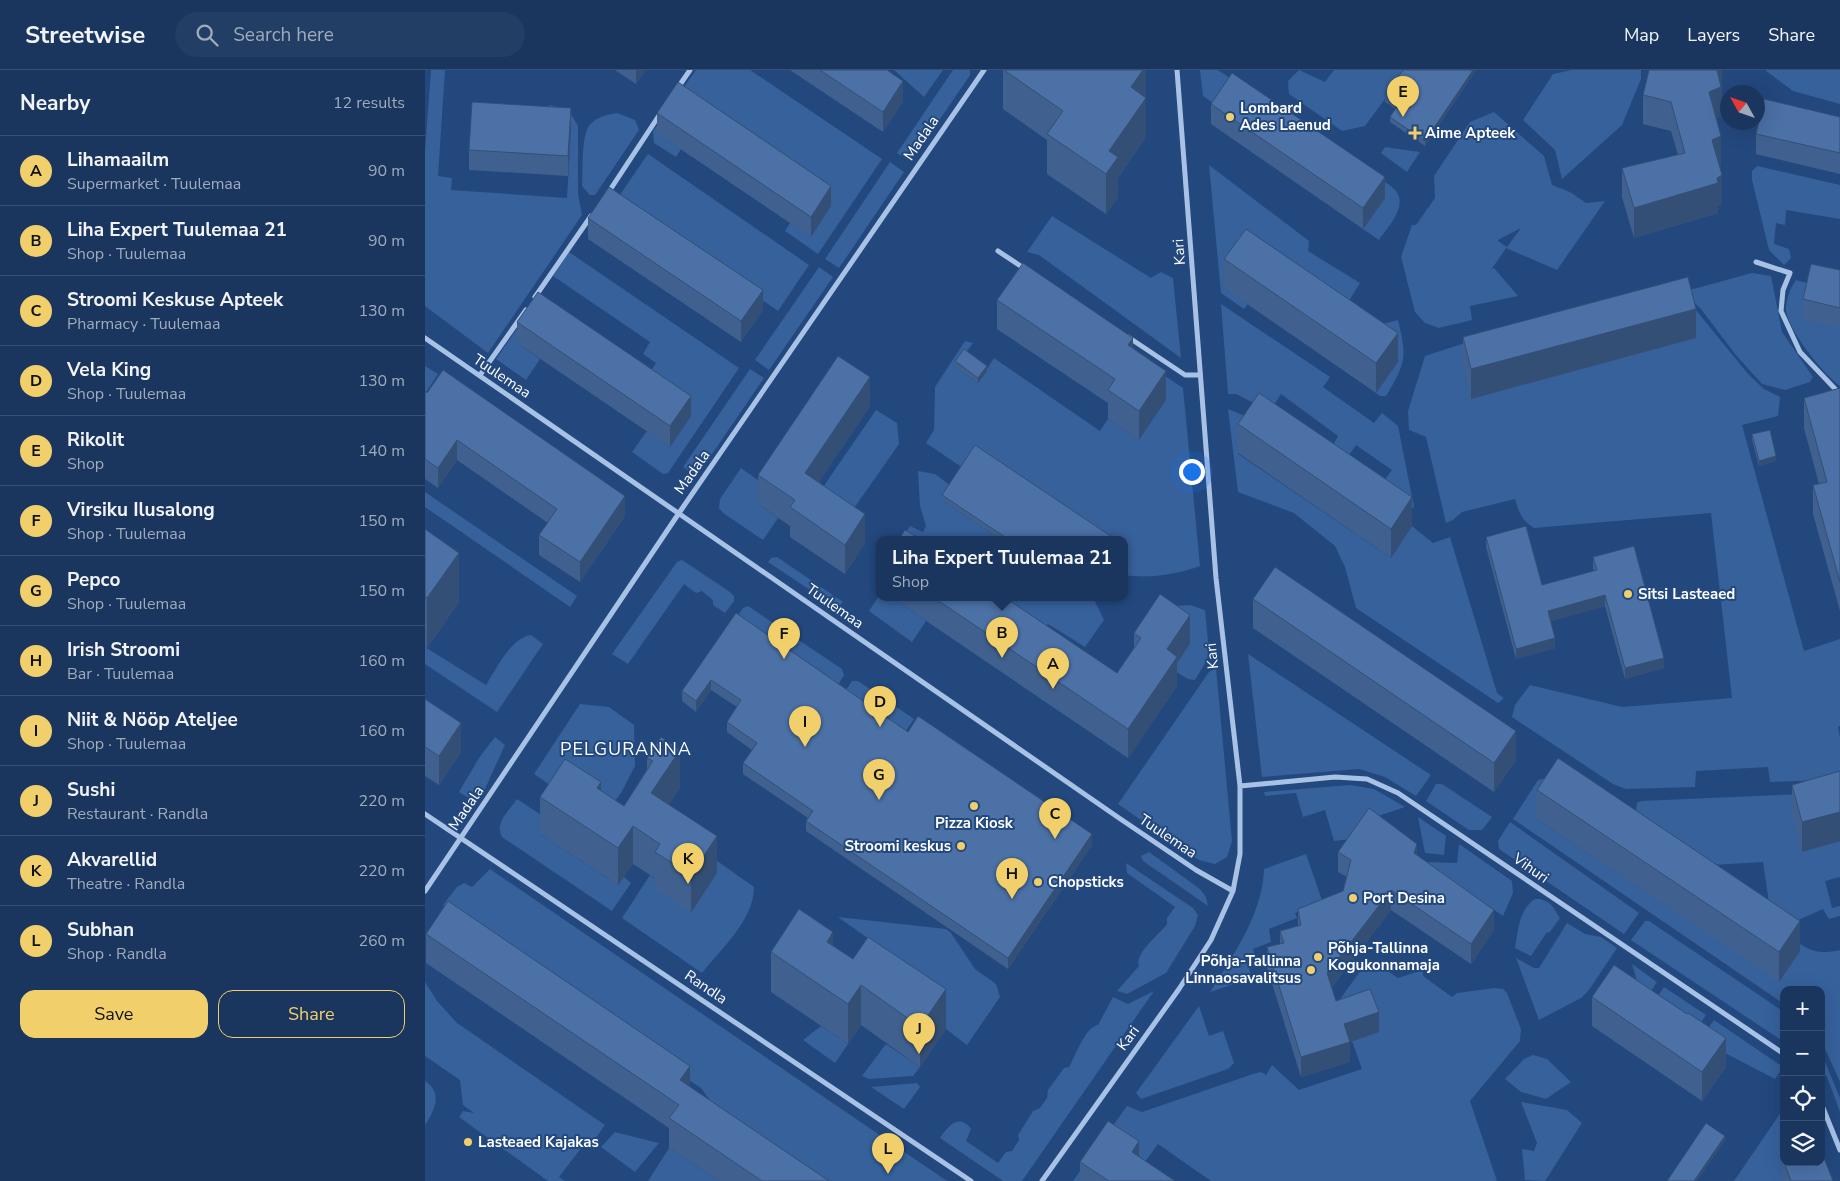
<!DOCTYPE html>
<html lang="en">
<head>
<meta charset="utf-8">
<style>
	body { margin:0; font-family:"Nunito Sans",sans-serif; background:#233e64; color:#f1f3f6 }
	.controls { position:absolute; right:15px; bottom:15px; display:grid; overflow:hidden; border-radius:10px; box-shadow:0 5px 20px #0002 }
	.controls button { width:45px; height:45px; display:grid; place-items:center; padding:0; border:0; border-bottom:1px solid #385073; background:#1a365e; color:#f1f3f6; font:25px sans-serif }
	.compass { position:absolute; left:1295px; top:15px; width:45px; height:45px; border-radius:50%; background:#1a365e; box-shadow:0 5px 20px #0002; rotate:310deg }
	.you { position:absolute; left:766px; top:401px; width:18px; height:18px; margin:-12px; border:4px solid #fff; border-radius:50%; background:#1a73e8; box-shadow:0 0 0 8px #1a73e833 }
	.badge { display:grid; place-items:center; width:32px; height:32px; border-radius:50%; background:#f1cf6b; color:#111; font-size:16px; font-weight:700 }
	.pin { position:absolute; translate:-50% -41px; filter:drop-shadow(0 1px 2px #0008) }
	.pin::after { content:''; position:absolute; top:26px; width:18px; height:15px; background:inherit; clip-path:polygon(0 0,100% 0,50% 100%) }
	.popup { position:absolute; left:451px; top:466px; width:252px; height:65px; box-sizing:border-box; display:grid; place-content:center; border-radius:10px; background:#1a365e; filter:drop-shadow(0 1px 4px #0005); font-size:16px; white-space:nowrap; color:#9fabbc }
	.popup b { font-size:19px; color:#f1f3f6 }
	.popup::after { content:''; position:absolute; left:50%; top:100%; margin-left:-10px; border:10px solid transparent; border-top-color:#1a365e }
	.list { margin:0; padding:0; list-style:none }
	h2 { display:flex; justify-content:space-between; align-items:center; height:65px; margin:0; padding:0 20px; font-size:21px }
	h2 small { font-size:16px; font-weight:400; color:#9fabbc }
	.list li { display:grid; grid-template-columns:32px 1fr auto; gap:15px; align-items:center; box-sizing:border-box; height:70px; padding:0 20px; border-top:1px solid #385073 }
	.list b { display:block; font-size:19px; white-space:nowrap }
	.list p { margin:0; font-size:16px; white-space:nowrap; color:#9fabbc }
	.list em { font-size:16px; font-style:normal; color:#9fabbc }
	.actions { display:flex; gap:10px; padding:15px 20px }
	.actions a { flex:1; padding:11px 0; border:1px solid #f1cf6b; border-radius:15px; text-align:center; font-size:18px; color:#f1cf6b }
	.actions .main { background:#f1cf6b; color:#111 }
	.icon { flex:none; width:28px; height:28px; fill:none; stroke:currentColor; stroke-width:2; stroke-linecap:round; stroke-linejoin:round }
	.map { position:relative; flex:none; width:1415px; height:1111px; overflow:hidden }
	header { display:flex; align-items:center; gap:30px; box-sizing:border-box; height:70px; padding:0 25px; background:#1a365e; border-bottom:1px solid #385073 }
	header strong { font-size:24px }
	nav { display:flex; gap:28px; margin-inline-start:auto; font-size:18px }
	.search { width:350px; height:45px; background:#233e64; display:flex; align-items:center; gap:12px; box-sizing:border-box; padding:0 18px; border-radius:28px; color:#9fabbc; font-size:19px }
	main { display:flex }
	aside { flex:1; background:#1a365e }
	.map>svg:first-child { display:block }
</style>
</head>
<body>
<header>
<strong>Streetwise</strong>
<div class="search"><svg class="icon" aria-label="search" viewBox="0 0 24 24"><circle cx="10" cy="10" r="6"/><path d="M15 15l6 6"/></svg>Search here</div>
<nav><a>Map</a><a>Layers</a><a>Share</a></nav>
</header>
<main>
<aside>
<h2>Nearby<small>12 results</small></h2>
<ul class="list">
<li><span class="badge">A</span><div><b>Lihamaailm</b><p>Supermarket · Tuulemaa</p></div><em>90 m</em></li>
<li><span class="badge">B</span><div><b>Liha Expert Tuulemaa 21</b><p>Shop · Tuulemaa</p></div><em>90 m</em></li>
<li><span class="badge">C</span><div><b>Stroomi Keskuse Apteek</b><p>Pharmacy · Tuulemaa</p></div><em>130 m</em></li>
<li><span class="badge">D</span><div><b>Vela King</b><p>Shop · Tuulemaa</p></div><em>130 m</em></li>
<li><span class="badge">E</span><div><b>Rikolit</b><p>Shop</p></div><em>140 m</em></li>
<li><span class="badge">F</span><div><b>Virsiku Ilusalong</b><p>Shop · Tuulemaa</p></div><em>150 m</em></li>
<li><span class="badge">G</span><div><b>Pepco</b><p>Shop · Tuulemaa</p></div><em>150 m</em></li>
<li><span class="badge">H</span><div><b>Irish Stroomi</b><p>Bar · Tuulemaa</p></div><em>160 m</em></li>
<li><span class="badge">I</span><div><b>Niit &amp; Nööp Ateljee</b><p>Shop · Tuulemaa</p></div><em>160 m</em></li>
<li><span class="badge">J</span><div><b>Sushi</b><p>Restaurant · Randla</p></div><em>220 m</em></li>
<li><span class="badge">K</span><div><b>Akvarellid</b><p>Theatre · Randla</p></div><em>220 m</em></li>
<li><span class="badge">L</span><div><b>Subhan</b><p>Shop · Randla</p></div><em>260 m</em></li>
</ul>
<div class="actions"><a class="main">Save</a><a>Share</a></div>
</aside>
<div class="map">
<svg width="1415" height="1111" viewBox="0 0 1415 1111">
	<rect width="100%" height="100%" fill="#23487e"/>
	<path fill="#36619b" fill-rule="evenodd" d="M6,0H20L13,106L27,108L26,120L142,128L146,58L118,41L125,35L144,41L153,56V124L157,145L63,283L0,236V81Z
		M271,0H325L457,89L393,184L360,161L365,153L386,167L232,63L256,79L251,87L229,73L228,61Z
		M469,0H518L499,27Z
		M528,0H545V5L486,92L472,83Z
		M775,0H793L835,28L797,39L778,26Z
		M874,0L900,12L909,0H981L940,56L917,61L864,24L863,11Z
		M1147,0H1216V9L1197,55L1137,109L1130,80L1098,50L1128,4Z
		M1340,0H1415V34L1368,21Z
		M1069,42L1119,86L1127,115L1145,122L1161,133L1180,131L1132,200L1081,178L1066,200L1069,198L1093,226L1045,236L1047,250L1014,258L1000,253L990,242L976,187L987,155H991L1010,128L1009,106L1045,52ZM1096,158L1082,177L1073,171V170Z
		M192,43L210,50L214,60L170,125H165L157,116C158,102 156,67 164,56C170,47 182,45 192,43Z
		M960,77L995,82L982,102L956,83Z
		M223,84L384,195L353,241L192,129Z
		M465,92L479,102L414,198L400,189Z
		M784,95L884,171L883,181L935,213L922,234L954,255L973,250C982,287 981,293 961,326H955L951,323L972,292L800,218L823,234L819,239L796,223Z
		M1332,96L1415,115V149L1361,140L1360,155L1351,153L1349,174L1364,179L1366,188L1359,195L1344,180L1327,110V101Z
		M944,103C952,108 962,112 968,118C986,133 963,157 954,170L938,159L960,128Z
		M627,146L726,208L736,202L748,208L756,288L614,185L602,182Z
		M144,182L314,298L243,403L238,404L207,382L222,361L245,377L266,346L92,273L115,289L101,310L71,289L109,234L223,305L231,293L218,284L225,272L128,206Z
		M394,197L408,207L344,300L330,290Z
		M1327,203L1346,206L1357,262L1388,307L1385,312L1360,320L1337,314L1310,284L1276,239L1264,228L1261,221Z
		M1371,210L1386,214L1415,258V316C1399,305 1362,259 1361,240C1361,230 1365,218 1371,210Z
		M1256,222L1324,305L1339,319L1355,327L1353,346L1317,355L1379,581L1415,569V656L1413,657L1415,667V706L1398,710L1345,712L1343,697L1271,701L1270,717L1201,719L1188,714L1087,647L1090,635L1105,615L1197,637L1307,628L1286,443L1109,458C1096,450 1094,442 1090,429L1037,442L1028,450L1021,453L1001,367L984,360L983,341L1000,286L1046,271Z
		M796,234L905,307L898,317L949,353L957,343L973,356L989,437L986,439L958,412L967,400L931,375L920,391L905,381L913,366L856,324L845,341L811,324H803Z
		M540,271L548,273L530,297L553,313L569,288L675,361L683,349L714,370L722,294L758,318L775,496C753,504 723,509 700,505V469H682L538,398L501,373L509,360L510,317Z
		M0,296L13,304L0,324Z
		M325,299L339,308L272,406L258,397Z
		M803,339L834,352L813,384L966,488L987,456L1008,473L1025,467L1072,623L1079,628L1073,633L931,538L920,497L910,476L869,443L813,422Z
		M451,340L472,353L474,374L427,441L396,420Z
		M316,398L344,418L333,434L353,448L338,470L298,443L294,438L295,429Z
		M493,401L510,404L526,416L517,430L575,469H485L479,466L485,456L498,462L501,456L495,436Z
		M0,422L152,526L145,537L0,437Z
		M352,487L418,532L412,538L343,492L346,488Z
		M257,490L305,522L309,526V531L300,543L288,535V530L277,521L271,523L259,514L203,594L187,584L252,492Z
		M454,526L466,527L501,551L487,572L444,541Z
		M570,527H668L679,550L660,577L623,554L619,560Z
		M765,535L780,540L784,582L782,590L770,610L763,609L748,600L749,536Z
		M323,536L417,599L419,605L413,615L311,548L318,538Z
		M106,565L118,574L72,642L0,594V577L61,615C72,598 85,569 106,565Z
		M823,584L1006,705L991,726L960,707L934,699L837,707Z
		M791,598L807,771L802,787L790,794L774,790L693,734L784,602Z
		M427,611H433L489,649L478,665L421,620Z
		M155,634L184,637L209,655L210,696L196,723L176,750L109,704Z
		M70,667L80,675L60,719L49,731L34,722L54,688Z
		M1121,708L1112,749L1354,911L1375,881L1361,863C1381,879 1389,886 1415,880V1012L1396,970V920H1359V934L1088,749L1113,710Z
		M1011,714H1017L1067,747L1057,760H1044L1001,731Z
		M925,715L949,719L980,737L938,751L926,769L909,771L900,740L878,747L871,723L840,726L839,722Z
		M1379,724L1377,781L1415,771V807L1400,811L1407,838L1415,836V846L1404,849L1398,839L1371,851L1344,833L1338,792L1287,795L1211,741L1212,733L1216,731Z
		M92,729L124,750L115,764L193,815L199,807L206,813L187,841L77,767C69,753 84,741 92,729Z
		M227,745L329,817C329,850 296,879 277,903L197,848L225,805L235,812L266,843Z
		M993,747L1021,766L1019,785L1000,783Z
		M1085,752L1214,843L1199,864L1074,779L1073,771Z
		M1034,774L1087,811L1088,823L1078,846L1004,795L1002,792L1032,793Z
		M724,782L775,819L781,827L783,836L718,791L716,786Z
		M881,784L899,836L881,839L870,843L872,848L844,859L846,872L828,879L831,888L822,891L827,908L785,922C808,886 838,843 839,799Z
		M701,793L768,838L773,845L770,856L741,903L702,924L692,921L714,896C709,883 736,863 742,854V848L750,837L702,803Z
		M65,799L522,1111H397L289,1036L276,1018L168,946L18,835L32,817L39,813L47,817Z
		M1110,829C1124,828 1129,838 1135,848L1124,863L1122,862L1106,886L1090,878C1093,861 1094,839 1110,829Z
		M413,847L521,859L526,863L550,899L571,914L575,927L542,975L521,959L461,881Z
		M1220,851H1224L1359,942V972L1206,870Z
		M1142,853L1160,864L1176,867L1192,878L1164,920L1156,928L1114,950L1091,888L1109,898H1114Z
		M944,889L973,908L998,900V906L1027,927L1032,923L1070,918L1078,919L1082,923L1096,959L1095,971L1045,1031L1072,1111H786L733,1074L714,1100L661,1111H648L702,1036L717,1042L828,1004L836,1002L841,1005L847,995L874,1020L937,999L913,932Z
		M1207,894L1232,912L1221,929L1216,925Z
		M0,912L12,931L32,953L180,1055L170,1069H163L134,1107L140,1111H123L34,1047L38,1041L49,1043L38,1035L35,1010L0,986Z
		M1239,917L1281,945L1270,962L1228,933Z
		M729,921L597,1111H578L515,1068C523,1056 534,1043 546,1059L541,1071L573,1093L581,1082L587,1081L594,1070L593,1065L608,1041L615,1038L622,1028L623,1020L639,998L644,997C650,987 660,957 673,955L688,927L703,934Z
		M774,936L784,966L798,961L809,993L803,999L716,1029L711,1023Z
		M1289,950L1358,997L1350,1009L1300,983L1277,967Z
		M396,956L423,974L410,993L378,970Z
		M461,974L495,997L488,1006L444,1009L437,1006Z
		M1396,982L1415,1028V1042L1402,1007L1396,999Z
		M1108,985L1122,989L1146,1012L1121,1029L1096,1022L1080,1009L1099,989Z
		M0,1011C18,1023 10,1040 0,1055Z
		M492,1013L495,1017L479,1039L446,1017Z
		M1096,1032L1142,1040L1157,1053L1120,1111L1100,1110L1097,1079L1109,1081L1112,1073Z
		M1359,1038V1092L1380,1111H1309Z
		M190,1062L234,1073L210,1102L176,1077Z
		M244,1078L294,1111H223Z"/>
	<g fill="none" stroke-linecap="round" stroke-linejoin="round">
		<path stroke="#a8c2e6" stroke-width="5" d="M252,19L265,0
			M183,123L235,44
			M573,181L600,199
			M1331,192L1365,203L1358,220L1356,241L1375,282L1415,324
			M110,227L166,146
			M703,267L760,305H775
			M0,268L694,748L771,800L808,821
			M55,305L101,240
			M815,716L910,707L942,709L973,723L1359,984
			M0,744L546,1111
			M0,821L254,443L559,0
			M1396,1033L1415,1080
			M617,1111L754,919L786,870L808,821L815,784V716L791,508L752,0"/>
	</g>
	<path fill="#406190" d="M190,0H220L211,14Z
		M365,0H462L478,31L458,62Z
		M578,0H721V67L693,108V127L681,144L622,104V70L578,39Z
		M1051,0L1000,76L965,52V47L970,39L960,32V26Z
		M1297,0L1296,46L1291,48L1296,95L1294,96L1297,134L1293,136V143L1209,168L1197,127V98L1253,85L1246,61L1218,54V25Z
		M786,34L960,128L938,159L786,54Z
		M232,43L406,136L386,167L232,63Z
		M1415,47V104L1331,84V64Z
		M146,58L143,106L44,100V80Z
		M163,148L338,240L316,272L163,169Z
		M799,189L973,292L951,323L799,218Z
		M1415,200V258L1378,249V229Z
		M572,230L708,279L741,330L714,370L683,349V333L572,259Z
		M92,252L266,346L245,377L92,273Z
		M1038,267L1271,268L1046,329L1038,296Z
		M530,291L562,301L553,313L530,297Z
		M1415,318V541L1388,444V415L1394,414L1379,358V328Z
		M0,321L200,446L155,512L114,485V465L123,453L32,390L13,418L0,409Z
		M445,336L394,412L440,473L420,504L365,467V456L333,434V405Z
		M813,354L987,456L966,488L813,383Z
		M1327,364L1351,391L1334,396L1327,370Z
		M517,425L690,469H575L517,430Z
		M0,459L34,532L2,578L0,577Z
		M1061,467L1117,515L1169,501L1168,498V487L1239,598L1200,609L1180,536L1126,551L1130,578L1091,589L1061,477Z
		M466,527H579L692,603L709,579V563L765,574L752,593V616L703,688Z
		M828,529L1091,690L1069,722L828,558Z
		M311,543L483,662L667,775L583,899L381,761V751L383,748L318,704V693L327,680L302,662V652L312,637L286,620L271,642L257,631V621Z
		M0,629L36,682L14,715L0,706Z
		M236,667L255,718L244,734L292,803L266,843L230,819V808L208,794L193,815L115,764V727L176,721L199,736L222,699V688Z
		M1415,701L1377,782L1367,744V715Z
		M1112,720L1375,881L1354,912L1112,749Z
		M913,782L992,786L1069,860L1046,894L966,840L907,917L911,931L954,962L925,972V992L876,1007L842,897V877L855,874V861L873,856V839L918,821L922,807L913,802Z
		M1,864L265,1017L404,1111H294L244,1078V1058L1,893Z
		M408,876L521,959L495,997L436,955L423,974L346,922V882Z
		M1167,927L1301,997L1277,1031L1167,956Z
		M714,1087L750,1111H655V1092Z
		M1358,1090L1408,1111H1358Z"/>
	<path fill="#344f75" d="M211,0H220L211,14Z
		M704,0H721V67L693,108V127L681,144V104L684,81Z
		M1048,0H1051L1000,76V71Z
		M1291,0H1297L1296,46L1284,51V22Z
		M478,11V31L458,62V42Z
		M146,38V58L143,106V86Z
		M1296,66V95L1287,99V70Z
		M1297,105V134L1293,136V143L1209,168V138L1292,108Z
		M960,107V128L938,159V138Z
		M406,116V136L386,167V147Z
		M338,220V240L316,272V251Z
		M1271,239V268L1046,329V299Z
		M973,263V292L951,323V293Z
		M708,268V297L703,275Z
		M562,296V301L553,313V308Z
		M741,301V330L714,370V341Z
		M445,307V336L380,433V403Z
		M266,326V346L245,377V356Z
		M32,370V390L13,418V398Z
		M1351,386V391L1334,396V391Z
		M200,426V446L155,512V492Z
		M987,427V456L966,488V459Z
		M440,444V473L420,504V475Z
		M34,483V532L2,578V528Z
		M1180,525V536L1123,552V541Z
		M765,545V574L752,593V616L703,688V659L742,579Z
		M1130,568V578L1091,589V579Z
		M1239,588V598L1200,609V598Z
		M286,610V620L271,642V631Z
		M36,653V682L14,715V686Z
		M1091,661V690L1069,722V693Z
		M255,680V718L226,760V723Z
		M176,712V750L172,718Z
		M1415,742V771L1377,782V752Z
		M208,756V794L193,815V778Z
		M667,764V775L583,899V888Z
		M292,766V803L266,843V805Z
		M992,774V794L989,783Z
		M966,820V840L902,923V903Z
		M1069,840V860L1046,894V874Z
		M1375,851V881L1354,912V882Z
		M408,862V902L402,872Z
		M436,915V955L423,974V934Z
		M521,919V959L495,997V957Z
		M954,942V962L920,974L925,972V992L876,1007V987L919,954Z
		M1301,968V997L1277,1031V1002Z
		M265,996V1025L255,1010Z
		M1300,1066V1071L1272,1111H1269Z
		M714,1071V1100L707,1082Z"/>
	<path fill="#4b71a7" stroke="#344f75" d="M395,0H462L478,11L458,42Z
		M579,0H718L706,17L721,28L684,81L693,87L681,104L622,64L638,41Z
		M978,0H1048L1000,71L965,47L973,35L960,26Z
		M1224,0H1292L1296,17L1284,22L1296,66L1287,70L1297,105L1292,108L1293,113L1209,138L1197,98L1260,83L1246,32L1218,25Z
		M807,3L960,107L938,138L786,34Z
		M253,12L406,116L386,147L232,43Z
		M1339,29L1415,47V83L1331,64Z
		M47,32L146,38L143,86L44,80Z
		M184,117L338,220L316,251L163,148Z
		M821,159L973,263L951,293L799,189Z
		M598,193L708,268L703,275L741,301L714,341L683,320L690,309L572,230Z
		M1386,194L1415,200V238L1378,229Z
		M1263,207L1271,239L1046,299L1038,267Z
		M113,222L266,326L245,356L92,252Z
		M539,279L562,296L553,308L530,291Z
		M413,286L445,307L380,403L440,444L420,475L365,437L370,430L333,405Z
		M18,300L200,426L155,492L114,465L132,439L32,370L13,398L0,389V321L2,323Z
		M1415,318V512L1388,415L1402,412L1379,328Z
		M834,323L987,427L966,459L813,354Z
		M1345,360L1351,386L1334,391L1327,364Z
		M550,375L690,469H583L517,425Z
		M1101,456L1117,515L1172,500L1168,487L1209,476L1239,588L1200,598L1180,525L1123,541L1130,568L1091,579L1061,467Z
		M0,459L34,483L2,528L0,527Z
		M480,460L495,469H474Z
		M850,497L1091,661L1069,693L828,529Z
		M735,524L765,545L742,579L752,587L703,659L508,527H579L692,603L716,568L709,563Z
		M311,543L483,662L493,646L667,764L583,888L381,751L388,741L318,693L332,673L302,652L316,630L286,610L271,631L257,621Z
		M0,629L36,653L14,686L0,677Z
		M236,667L255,680L226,723L292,766L266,805L230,782L235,774L208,756L193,778L115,727L140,689L176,712L172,718L199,736L228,691L222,688Z
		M1133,688L1375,851L1354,882L1112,720Z
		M1415,701V742L1377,752L1367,715Z
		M944,738L992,774L989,783L1069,840L1046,874L966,820L902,903L911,931L945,919L954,942L919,954L925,972L876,987L842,877L859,873L855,861L876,855L873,839L918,821L926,790L913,782Z
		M23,831L265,996L255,1010L404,1111H337L244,1048L254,1035L1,864Z
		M374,839L408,862L402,872L428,889L443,867L521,919L495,957L436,915L423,934L346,882Z
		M1189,895L1262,944L1263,943L1301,968L1277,1002L1167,927Z
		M683,1051L714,1071L707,1082L750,1111H684L655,1092Z
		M1281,1053L1300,1066L1269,1111H1242Z
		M1396,1080L1408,1111H1366L1359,1092H1396Z"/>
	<g fill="#f1cf6b" stroke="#23487e" stroke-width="2">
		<circle cx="805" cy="47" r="5"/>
		<path d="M987.5 55.5h5v5h5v5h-5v5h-5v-5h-5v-5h5z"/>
		<circle cx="1203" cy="524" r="5"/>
		<circle cx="549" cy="736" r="5"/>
		<circle cx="536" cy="776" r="5"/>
		<circle cx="613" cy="812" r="5"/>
		<circle cx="928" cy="828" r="5"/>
		<circle cx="893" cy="887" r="5"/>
		<circle cx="886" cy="900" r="5"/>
		<circle cx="43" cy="1072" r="5"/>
	</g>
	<g text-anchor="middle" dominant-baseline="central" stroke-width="4" stroke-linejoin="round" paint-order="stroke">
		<g font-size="15" font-weight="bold" fill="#fff" stroke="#23487e" text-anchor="start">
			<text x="815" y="38">Lombard<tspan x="815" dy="17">Ades Laenud</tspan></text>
			<text x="1000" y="63">Aime Apteek</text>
			<text x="1213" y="524">Sitsi Lasteaed</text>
			<text x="549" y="753" text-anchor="middle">Pizza Kiosk</text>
			<text x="526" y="776" text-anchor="end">Stroomi keskus</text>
			<text x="623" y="812">Chopsticks</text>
			<text x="938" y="828">Port Desina</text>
			<text x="903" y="878">Põhja-Tallinna<tspan x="903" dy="17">Kogukonnamaja</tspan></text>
			<text x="876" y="891" text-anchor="end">Põhja-Tallinna<tspan x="876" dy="17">Linnaosavalitsus</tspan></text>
			<text x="53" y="1072">Lasteaed Kajakas</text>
		</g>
		<g font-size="15" fill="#fff" stroke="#23487e">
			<text transform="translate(496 68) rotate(-56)">Madala</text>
			<text transform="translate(754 182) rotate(-94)">Kari</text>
			<text transform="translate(77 306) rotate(34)">Tuulemaa</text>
			<text transform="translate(267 402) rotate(-55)">Madala</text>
			<text transform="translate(410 536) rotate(35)">Tuulemaa</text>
			<text transform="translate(787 586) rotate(-96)">Kari</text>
			<text transform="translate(41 738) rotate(-56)">Madala</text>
			<text transform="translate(743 766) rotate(34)">Tuulemaa</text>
			<text transform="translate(1106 798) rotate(35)">Vihuri</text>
			<text transform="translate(281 917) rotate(34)">Randla</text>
			<text transform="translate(703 968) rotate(-54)">Kari</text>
		</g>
		<g font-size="18" letter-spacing="1" fill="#fff" stroke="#23487e">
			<text x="201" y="679">PELGURANNA</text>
		</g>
	</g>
</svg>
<div class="controls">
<button>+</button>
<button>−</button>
<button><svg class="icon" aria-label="locate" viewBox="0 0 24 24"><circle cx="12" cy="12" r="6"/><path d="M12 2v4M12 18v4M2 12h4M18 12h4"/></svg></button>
<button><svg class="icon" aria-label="layers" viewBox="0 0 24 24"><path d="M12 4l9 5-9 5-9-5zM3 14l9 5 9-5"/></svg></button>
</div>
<svg class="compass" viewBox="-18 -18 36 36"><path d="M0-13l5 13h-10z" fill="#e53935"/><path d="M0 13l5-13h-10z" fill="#9fabbc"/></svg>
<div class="you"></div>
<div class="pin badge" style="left:628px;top:619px">A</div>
<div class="pin badge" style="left:577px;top:588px">B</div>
<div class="popup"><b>Liha Expert Tuulemaa 21</b>Shop</div>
<div class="pin badge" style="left:630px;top:769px">C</div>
<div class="pin badge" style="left:455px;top:657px">D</div>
<div class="pin badge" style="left:978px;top:47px">E</div>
<div class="pin badge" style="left:359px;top:589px">F</div>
<div class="pin badge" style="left:454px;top:730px">G</div>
<div class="pin badge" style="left:587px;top:829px">H</div>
<div class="pin badge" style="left:380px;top:677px">I</div>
<div class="pin badge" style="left:494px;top:984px">J</div>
<div class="pin badge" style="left:263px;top:814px">K</div>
<div class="pin badge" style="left:463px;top:1104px">L</div>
</div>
</main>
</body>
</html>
